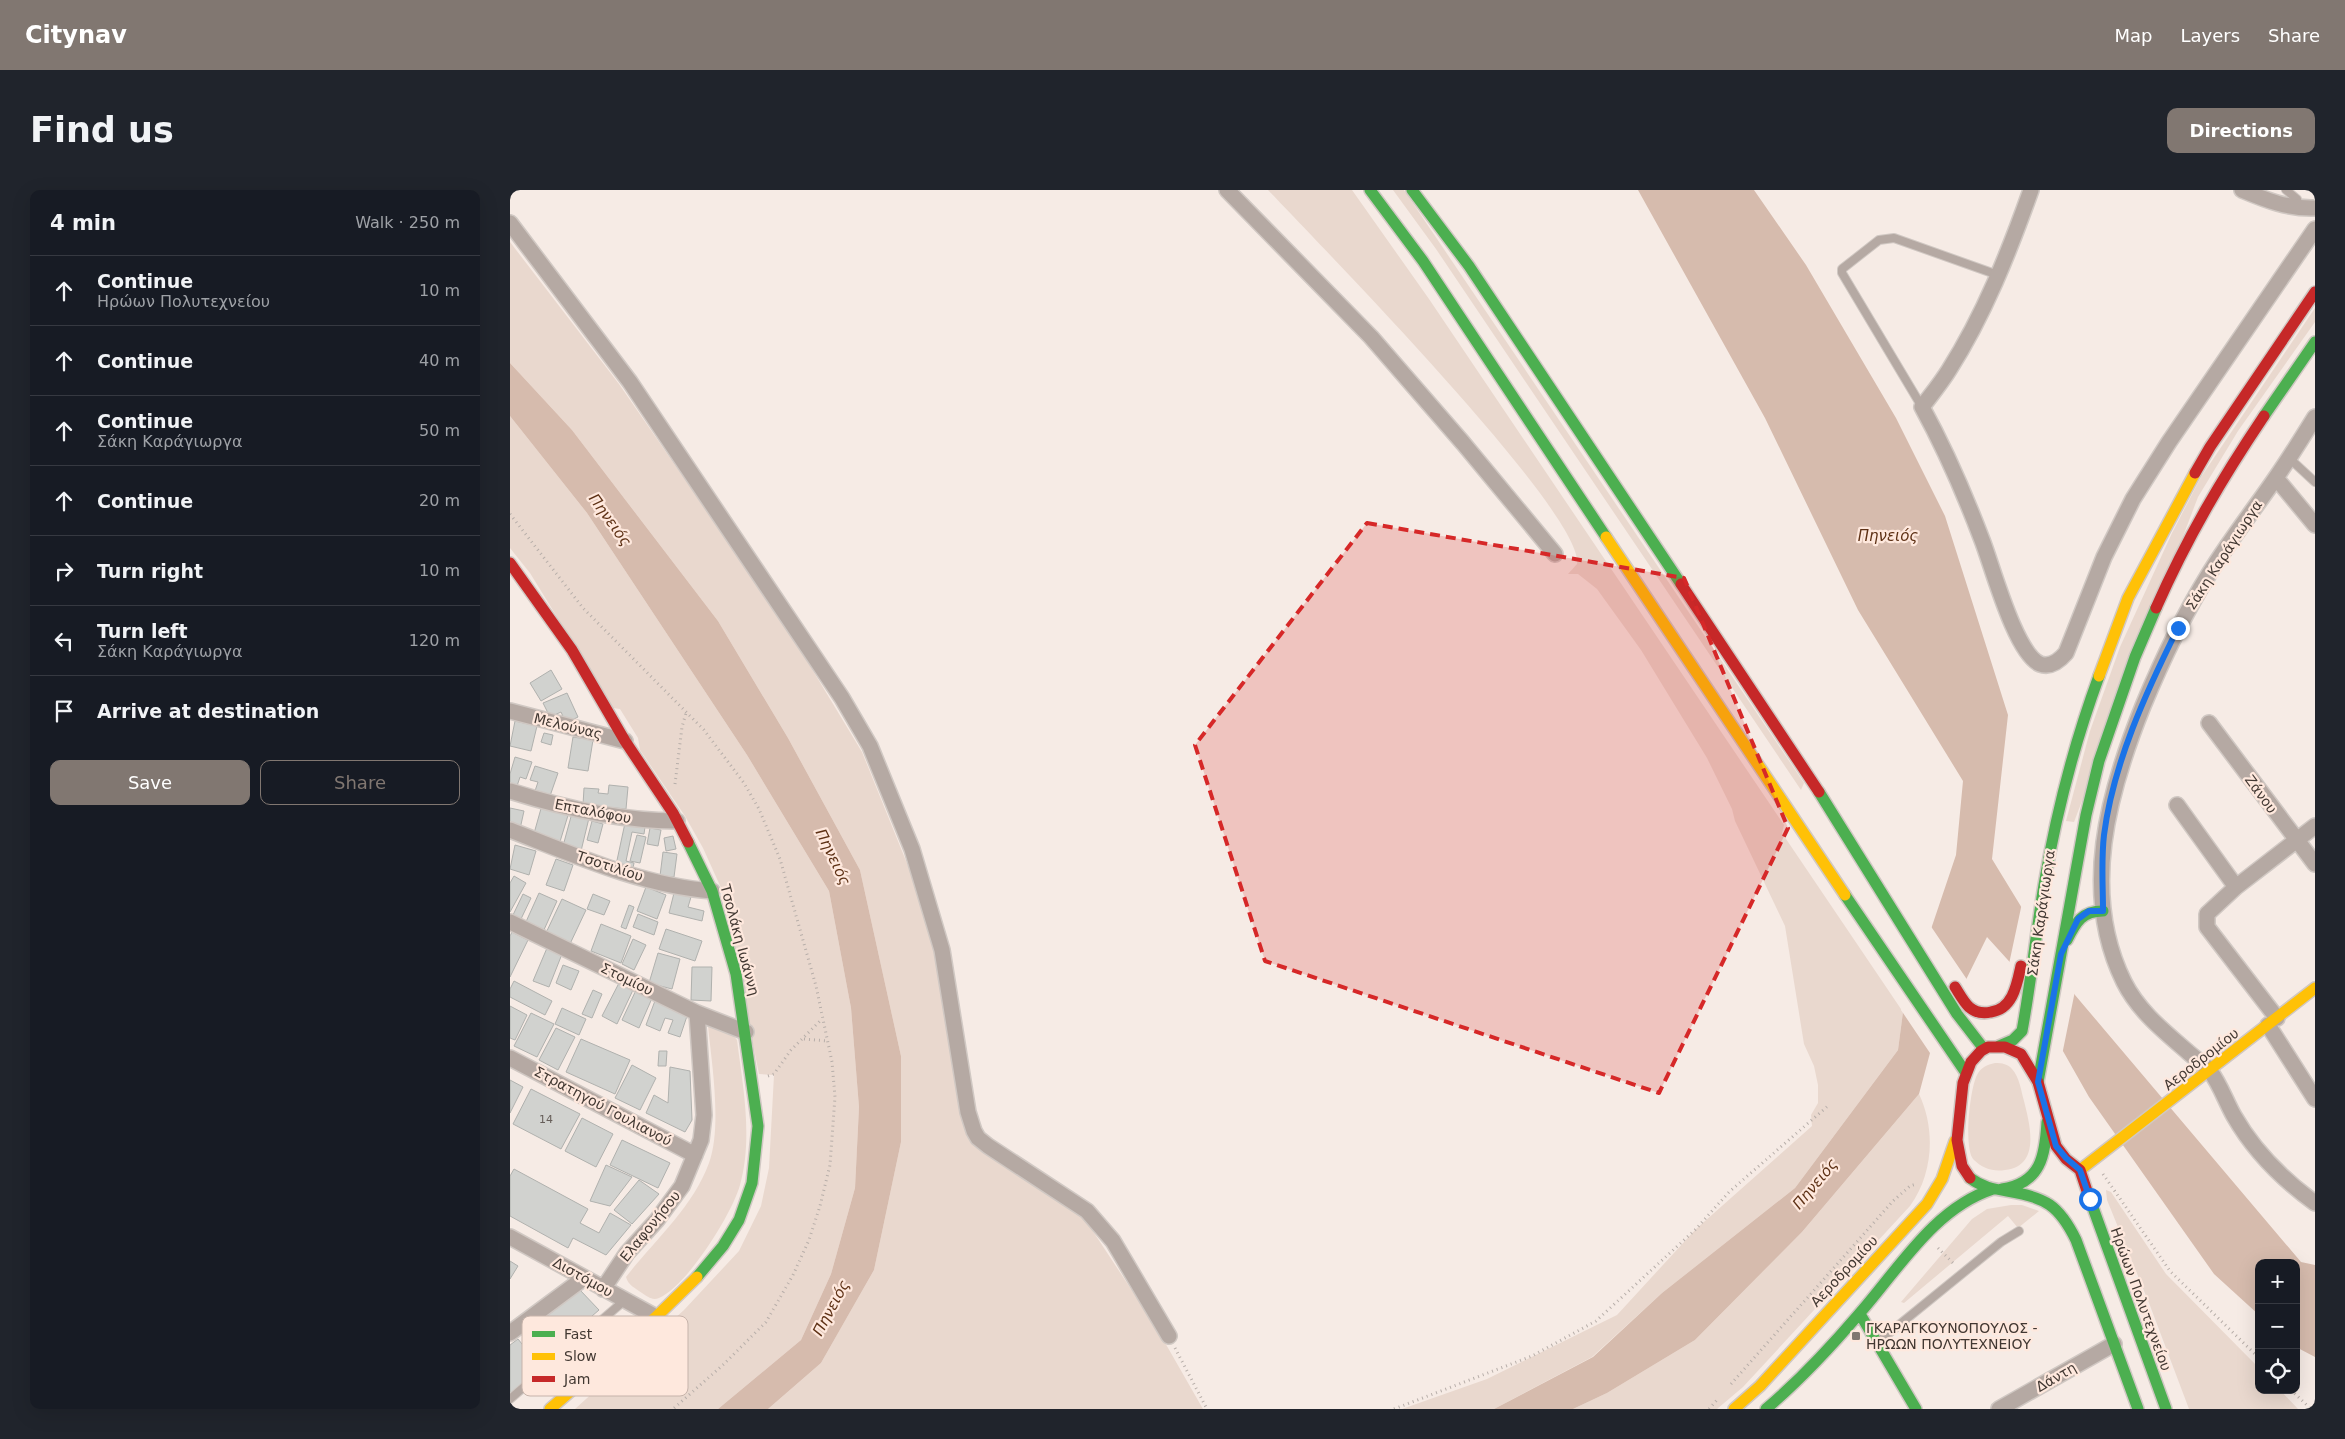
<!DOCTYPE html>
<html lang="en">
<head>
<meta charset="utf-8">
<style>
	body { margin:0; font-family:"DejaVu Sans",sans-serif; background:#20242c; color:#f1f3f6 }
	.controls { position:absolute; right:15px; bottom:15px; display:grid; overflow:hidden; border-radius:10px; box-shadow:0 5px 20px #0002 }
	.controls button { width:45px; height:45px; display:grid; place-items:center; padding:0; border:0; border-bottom:1px solid #363941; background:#171b24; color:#f1f3f6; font:25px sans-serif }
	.stop { position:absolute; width:15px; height:15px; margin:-11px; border:4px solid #1a73e8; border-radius:50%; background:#fff }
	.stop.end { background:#1a73e8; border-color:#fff; box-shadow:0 1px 5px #0008 }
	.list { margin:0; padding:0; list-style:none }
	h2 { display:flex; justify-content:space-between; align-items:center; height:65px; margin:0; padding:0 20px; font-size:21px }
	h2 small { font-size:16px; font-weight:400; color:#9ea1a6 }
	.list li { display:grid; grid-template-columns:32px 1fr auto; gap:15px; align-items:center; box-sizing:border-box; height:70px; padding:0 20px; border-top:1px solid #363941 }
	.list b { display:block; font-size:19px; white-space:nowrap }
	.list p { margin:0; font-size:16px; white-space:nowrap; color:#9ea1a6 }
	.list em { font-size:16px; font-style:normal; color:#9ea1a6 }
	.actions { display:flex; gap:10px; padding:15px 20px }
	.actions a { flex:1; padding:11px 0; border:1px solid #817771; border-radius:10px; text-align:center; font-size:18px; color:#817771 }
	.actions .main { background:#817771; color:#fff }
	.icon { flex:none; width:28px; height:28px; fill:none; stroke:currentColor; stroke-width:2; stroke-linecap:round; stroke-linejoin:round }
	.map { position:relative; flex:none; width:1805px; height:1219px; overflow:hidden; border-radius:10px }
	header { display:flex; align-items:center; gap:30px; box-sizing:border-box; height:70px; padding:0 25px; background:#817771; color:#fff }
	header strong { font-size:24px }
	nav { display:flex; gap:28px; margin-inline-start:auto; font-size:18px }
	.intro { display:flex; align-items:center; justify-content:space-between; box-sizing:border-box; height:120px; padding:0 30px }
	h1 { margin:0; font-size:35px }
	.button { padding:12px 22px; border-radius:10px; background:#817771; color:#fff; font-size:18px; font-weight:700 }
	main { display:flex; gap:30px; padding:0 30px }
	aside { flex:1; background:#171b24; border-radius:10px; box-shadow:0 5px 20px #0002 }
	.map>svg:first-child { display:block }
</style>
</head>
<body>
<header>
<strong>Citynav</strong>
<nav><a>Map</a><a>Layers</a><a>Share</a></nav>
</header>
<div class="intro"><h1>Find us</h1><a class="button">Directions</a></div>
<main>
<aside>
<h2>4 min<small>Walk · 250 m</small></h2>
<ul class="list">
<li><svg class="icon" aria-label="ahead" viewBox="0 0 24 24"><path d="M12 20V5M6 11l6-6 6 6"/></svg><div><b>Continue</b><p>Ηρώων Πολυτεχνείου</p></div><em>10 m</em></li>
<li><svg class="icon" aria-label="ahead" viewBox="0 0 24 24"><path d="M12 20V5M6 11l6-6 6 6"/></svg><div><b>Continue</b></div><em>40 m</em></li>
<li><svg class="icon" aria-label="ahead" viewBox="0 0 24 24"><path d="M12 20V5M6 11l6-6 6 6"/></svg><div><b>Continue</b><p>Σάκη Καράγιωργα</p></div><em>50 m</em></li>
<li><svg class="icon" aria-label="ahead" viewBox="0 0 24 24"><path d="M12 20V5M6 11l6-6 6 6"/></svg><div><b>Continue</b></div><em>20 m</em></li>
<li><svg class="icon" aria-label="right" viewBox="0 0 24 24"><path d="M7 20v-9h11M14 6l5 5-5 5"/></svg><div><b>Turn right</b></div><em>10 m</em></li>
<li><svg class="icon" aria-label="left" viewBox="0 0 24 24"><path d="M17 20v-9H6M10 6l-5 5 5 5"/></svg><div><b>Turn left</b><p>Σάκη Καράγιωργα</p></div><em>120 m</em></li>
<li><svg class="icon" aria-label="arrive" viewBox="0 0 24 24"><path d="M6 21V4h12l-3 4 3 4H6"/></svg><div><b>Arrive at destination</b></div></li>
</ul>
<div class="actions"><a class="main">Save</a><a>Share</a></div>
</aside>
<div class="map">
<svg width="1805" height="1219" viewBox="0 0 1805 1219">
	<rect width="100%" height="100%" fill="#f6ebe5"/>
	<path fill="#e9d8ce" d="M758,0H842L919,109L1274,635L1272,643L1393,822L1388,860L1285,998L1152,1103L1082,1167L984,1219H892L977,1189L1107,1125L1186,1039L1302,936L1301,925L1308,913V895L1304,876L1294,854L1275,736L1225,631L1222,619L1197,568L1131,460L1087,399L1068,384H1058L1067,374C1075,324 805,50 758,0Z
		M883,0H894L1294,593L1291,600L926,59Z
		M0,52L109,194L232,372L282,446L352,562L432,760L466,944L565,1014L646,1137L693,1219H258L311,1173L364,1080L391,952V866L350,680L278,548L208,431L62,240L0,173Z
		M1805,118V132L1728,241L1688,307L1564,632L1556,631L1580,541L1610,457L1662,343L1691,287Z
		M0,226L77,323L237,565L319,701L341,818L349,917L345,998L321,1084L291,1150L208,1219H65L174,1120L229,1061L251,1016L259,978L264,885L249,884L212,700L193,658L175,626L130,560L128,548L110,519L103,518L20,383L0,358Z
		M198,836C209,836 221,842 227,850C233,897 243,948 230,995C222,1024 177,1096 149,1108C142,1111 137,1106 132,1103C125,1098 118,1095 116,1087C144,1051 183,1017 199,973C212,937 202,875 198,836Z
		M1485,873C1492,873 1498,874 1502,879C1510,888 1511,901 1514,911C1520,935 1531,976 1495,980C1483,982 1472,978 1464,970C1453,960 1460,898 1467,885C1471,877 1477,875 1485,873Z
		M1409,904C1426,940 1423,984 1400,1016L1233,1197L1207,1219H1063L1097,1203L1185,1150L1292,1042Z
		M1596,1000L1601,1002L1656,1084L1749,1178V1200H1770L1788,1219H1679L1639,1113L1597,1010Z
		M1501,1015H1512L1529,1021L1508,1038L1498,1026L1394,1113L1391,1112L1462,1029L1477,1019Z"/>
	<path fill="#d6bbad" d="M1128,0H1244L1296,75L1386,228L1435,326L1498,525L1482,669L1565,805L1791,1072L1805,1075V1167L1786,1157V1073H1749V1125L1704,1084L1579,907L1507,780L1477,747L1420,863L1409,904L1292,1042L1185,1150L1097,1203L1063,1219H984L1083,1167L1152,1103L1285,998L1388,860L1393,822L1446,665L1453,591L1348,420L1255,228Z
		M0,173L62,240L208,431L278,548L350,680L391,866V952L364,1080L311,1173L258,1219H208L291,1150L321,1084L345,998L349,917L341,818L319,701L237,565L77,323L0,226Z"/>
	<path fill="#f6ebe5" d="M1512,713L1565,801L1552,865L1505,781L1499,774Z
		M1420,735L1458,791L1422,866L1391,820Z"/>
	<path fill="#d1d2cf" stroke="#b0b1ae" d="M41,480L52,499L31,511L20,493Z
		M57,503L68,527L56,533L51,522L40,527L33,513Z
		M5,531L27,536L21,561L0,556Z
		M34,543L43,545L41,555L31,552Z
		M63,547L83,550L78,581L58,578Z
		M5,567L22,572L16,589L10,587L7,596L0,593V584Z
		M25,576L48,583L40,606L25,601L28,592L20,590Z
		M99,595L118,597L116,619L73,615L74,598L89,599L88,603L98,604Z
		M32,615L59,622L49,655L23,647Z
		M0,618L14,621L10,639L0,637Z
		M62,623L79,628L71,661L53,656Z
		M82,631L93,634L88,653L77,650Z
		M115,633L135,637L134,644L122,642L116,671L124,673L123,678L106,675Z
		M140,638L151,640L148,656L137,654Z
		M127,645L136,647L130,673L120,671Z
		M163,646L166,659L156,661L154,648Z
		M5,655L26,661L19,685L0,679Z
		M153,662L167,664L164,687L150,686Z
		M46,669L63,675L54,701L36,695Z
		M4,686L16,693L0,722V693Z
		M136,697L156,705L147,729L127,721Z
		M29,703L47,711L33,742L15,734Z
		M164,703L181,707L178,717L194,721L192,731L159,723Z
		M13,704L21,708L11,729L3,725Z
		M83,704L100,711L94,725L77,719Z
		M52,709L76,720L59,756L35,745Z
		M119,715L124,717L116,739L111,737Z
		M128,724L148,732L144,745L123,737Z
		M91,734L121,746L111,773L81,761Z
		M156,739L192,751L185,771L149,759Z
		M2,742L18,750L0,787V746Z
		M123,749L136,755L124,780L112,774Z
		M37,758L52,764L39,797L23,791Z
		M148,763L170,769L162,799L139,793Z
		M53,775L69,781L61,800L46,793Z
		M182,777H202L201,811L181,810Z
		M4,791L42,811L35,825L0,807V799Z
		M109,793L123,800L107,834L92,826Z
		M127,798L143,806L129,838L112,830Z
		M83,800L92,804L82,828L72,824Z
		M146,808L179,820L170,847L158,843L163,830L155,828L150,841L136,835Z
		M0,816L17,825L5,850L0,848Z
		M52,818L76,829L69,845L45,834Z
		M21,823L44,834L27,867L4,856Z
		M46,838L65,847L48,880L29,870Z
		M71,849L120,870L105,904L56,882Z
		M149,861H157L156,876H148Z
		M122,875L146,888L130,920L105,908Z
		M160,877L180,881L182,930L175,942L136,923L144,905L158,913Z
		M0,890L13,897L0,923Z
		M21,899L70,924L51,959L3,934Z
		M72,928L103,944L86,977L55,961Z
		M112,950L160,973L148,998L100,975Z
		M96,975L122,987L100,1016L80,1011Z
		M4,979L78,1019L70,1033L89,1043L100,1023L121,1035L96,1065L63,1048L58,1058L0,1026V986Z
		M129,990L149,1004L122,1034L104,1020Z
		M0,1071L8,1076L0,1089Z
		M70,1100L89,1120L82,1126L86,1131L43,1164L23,1137Z
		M8,1149L32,1179L0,1205V1155Z"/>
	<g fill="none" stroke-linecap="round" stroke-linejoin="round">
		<defs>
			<path id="lane" d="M1776,0L1787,9L1789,19
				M1412,217L1332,83V79L1369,50L1384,48L1488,85
				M1779,268L1805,292
				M1368,1152L1491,1052L1509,1041
				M0,1209L115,1110"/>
			<path id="street" d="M717,0L861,147L953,253L1045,364
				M1521,0C1499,62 1474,125 1439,180C1431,193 1421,205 1412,217C1435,259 1455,305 1472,350C1482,375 1505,463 1530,474C1541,478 1550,470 1556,463L1594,367L1623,309L1659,252L1805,39
				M1732,0C1756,10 1778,19 1805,18
				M0,33L120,192L332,508L360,556L402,659L432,760L458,922L464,941L468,948L478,956L577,1021L603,1051L659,1146
				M1805,227C1792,248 1779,269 1765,289C1743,321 1719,351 1699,384C1673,426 1652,470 1633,516C1598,603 1570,703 1614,792C1629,822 1655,842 1679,863C1686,869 1694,874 1700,881C1710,894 1716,912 1724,926C1744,961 1772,989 1805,1013
				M1766,288L1805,335
				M0,521L115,551
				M1699,533L1805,674
				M0,601C53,618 111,631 167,631
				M1667,615L1726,697
				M0,640C64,665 133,696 202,701
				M0,732L187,823L236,842
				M1767,828L1697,737V724L1726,697L1805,636
				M1758,835L1805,909
				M0,868L185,965
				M0,1047L146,1127
				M93,1099L117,1063L147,1030L172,996L191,950L194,925L187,823
				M0,1143L74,1088
				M1489,1219L1604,1154"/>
			<path id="fast" d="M860,0L913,71L1096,347
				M902,0L959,76L1171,394
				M1754,226L1805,152
				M1309,602L1447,824L1474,859
				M178,652L202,701L226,784L248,936L242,993L229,1030L213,1056L187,1087
				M1335,705L1456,883
				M1557,750C1566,732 1572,721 1593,721
				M1489,856L1503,850L1512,841C1521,792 1526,743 1534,695C1546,624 1564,554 1589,486
				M1528,892L1576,625L1589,571L1625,467L1646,418
				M1460,988C1472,997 1483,999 1497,1001C1535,1007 1549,1015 1566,1050L1628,1219
				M1492,999C1531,993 1535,966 1537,932
				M1578,1004L1656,1219
				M1350,1124L1406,1219
				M1256,1219C1290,1190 1320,1158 1349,1124C1388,1080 1424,1018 1483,999"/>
			<path id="slow" d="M1096,347L1335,705
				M1589,486L1618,408L1685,283
				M1570,980L1805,798
				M40,1219L146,1127L187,1087
				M1224,1219L1250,1196L1417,1014L1432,989L1445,951"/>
			<path id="jam" d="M1685,283L1700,257L1805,102
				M0,373L62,460L115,551L163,623L178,652
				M1171,394L1309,602
				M1646,418C1677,348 1711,290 1754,226
				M1445,797C1449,803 1453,811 1459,817C1465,822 1473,824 1481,822C1503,819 1507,794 1511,776
				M1460,988L1452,976L1447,950L1453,893L1461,872L1471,861L1478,857H1495L1511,864L1528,892L1546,956L1556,969L1570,980L1578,1004"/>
		</defs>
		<use href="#lane" stroke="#d0c8c3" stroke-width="10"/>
		<use href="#street" stroke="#d0c8c3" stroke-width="18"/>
		<use href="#fast" stroke="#d0c8c3" stroke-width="14"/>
		<use href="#slow" stroke="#d0c8c3" stroke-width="14"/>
		<use href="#jam" stroke="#d0c8c3" stroke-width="14"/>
		<path stroke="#b7aea9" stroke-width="3" stroke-dasharray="1 4" stroke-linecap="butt" d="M0,324L73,418L194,540L234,593L249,619L270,669L306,796L322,872L325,907L320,975L310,1016L299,1050L283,1085L256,1132L214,1174L163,1219
			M165,594L172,537L176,523
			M294,849L318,851
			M258,886L264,884L281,860L312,829
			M1593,984L1660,1081L1749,1168
			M1428,1058L1445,1075
			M665,1158L697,1219
			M1221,1194L1383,1011L1400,996L1406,994
			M1781,1200L1801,1219
			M884,1219L1022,1166L1086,1131L1186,1039L1219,1002L1319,915
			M1199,1219L1207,1210"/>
		<use href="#lane" stroke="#b5a9a3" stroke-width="8"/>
		<use href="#street" stroke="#b5a9a3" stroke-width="15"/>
		<use href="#fast" stroke="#4caf50" stroke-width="11"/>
		<use href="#slow" stroke="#ffc107" stroke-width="11"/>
		<use href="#jam" stroke="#c62828" stroke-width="11"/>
	</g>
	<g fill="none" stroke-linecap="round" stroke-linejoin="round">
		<path stroke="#1a73e8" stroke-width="6" d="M1580,1009L1570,980L1556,968L1546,956L1528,892L1551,764L1568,729L1579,721H1593C1593,696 1591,670 1594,645C1603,574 1636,502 1668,438"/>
	</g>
	<path fill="#d62828" fill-opacity="0.2" stroke="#d62828" stroke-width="4" stroke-dasharray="10 6" stroke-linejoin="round" d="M857,333L1174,388L1278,638L1149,903L755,771L685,555Z"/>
	<rect fill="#817771" stroke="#fee8dd" stroke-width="2" x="1341" y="1141" width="10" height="10" rx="2.5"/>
	<g text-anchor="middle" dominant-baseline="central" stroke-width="4.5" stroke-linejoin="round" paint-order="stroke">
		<g font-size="11" fill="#665e59">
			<text x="36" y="929">14</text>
		</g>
		<g font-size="14" fill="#423832" stroke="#fee8dd">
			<text transform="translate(1714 365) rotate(-57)">Σάκη Καράγιωργα</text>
			<text transform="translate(58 536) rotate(14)">Μελούνας</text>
			<text transform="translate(1751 604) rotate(54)">Ζάνου</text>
			<text transform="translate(83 621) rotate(11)">Επταλόφου</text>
			<text transform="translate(100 676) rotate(18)">Τσοτιλίου</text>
			<text transform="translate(1531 723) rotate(-82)">Σάκη Καράγιωργα</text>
			<text transform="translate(230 750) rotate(75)">Τσολάκη Ιωάννη</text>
			<text transform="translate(117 789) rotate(26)">Στομίου</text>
			<text transform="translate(1691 869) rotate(-38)">Αεροδρομίου</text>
			<text transform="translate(93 916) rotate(28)">Στρατηγού Γουλιανού</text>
			<text transform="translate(140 1036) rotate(-51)">Ελαφονήσου</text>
			<text transform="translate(1334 1081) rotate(-47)">Αεροδρομίου</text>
			<text transform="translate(73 1087) rotate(29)">Διστόμου</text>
			<text transform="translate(1631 1109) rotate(70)">Ηρώων Πολυτεχνείου</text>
			<text transform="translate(1546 1187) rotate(-30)">Δάντη</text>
		</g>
		<g font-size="14" fill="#423832" stroke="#fee8dd" text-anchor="start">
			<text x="1356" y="1138">ΓΚΑΡΑΓΚΟΥΝΟΠΟΥΛΟΣ -<tspan x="1356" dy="16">ΗΡΩΩΝ ΠΟΛΥΤΕΧΝΕΙΟΥ</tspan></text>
		</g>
		<g font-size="15" font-style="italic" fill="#5e3115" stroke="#fee8dd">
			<text transform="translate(100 330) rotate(54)">Πηνειός</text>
			<text x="1378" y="346">Πηνειός</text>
			<text transform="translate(323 667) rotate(64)">Πηνειός</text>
			<text transform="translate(1305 994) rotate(-50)">Πηνειός</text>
			<text transform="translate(321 1118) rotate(-62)">Πηνειός</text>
		</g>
	</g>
	<rect x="12" y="1126" width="166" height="80" rx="8" fill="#fee8dd" stroke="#c6b3aa" stroke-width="1"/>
	<rect x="22" y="1141" width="23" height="6" fill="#4caf50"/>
	<rect x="22" y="1163" width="23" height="7" fill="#ffc107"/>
	<rect x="22" y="1186" width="23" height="6" fill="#c62828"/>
	<g font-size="14" fill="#423832">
		<text x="54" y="1149">Fast</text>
		<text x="54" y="1171">Slow</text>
		<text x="54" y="1194">Jam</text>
	</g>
</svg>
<div class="controls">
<button>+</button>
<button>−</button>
<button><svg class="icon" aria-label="locate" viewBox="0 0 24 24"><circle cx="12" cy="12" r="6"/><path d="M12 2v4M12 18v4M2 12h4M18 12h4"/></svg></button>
</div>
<div class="stop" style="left:1580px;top:1009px"></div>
<div class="stop end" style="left:1668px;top:438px"></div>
</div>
</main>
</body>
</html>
